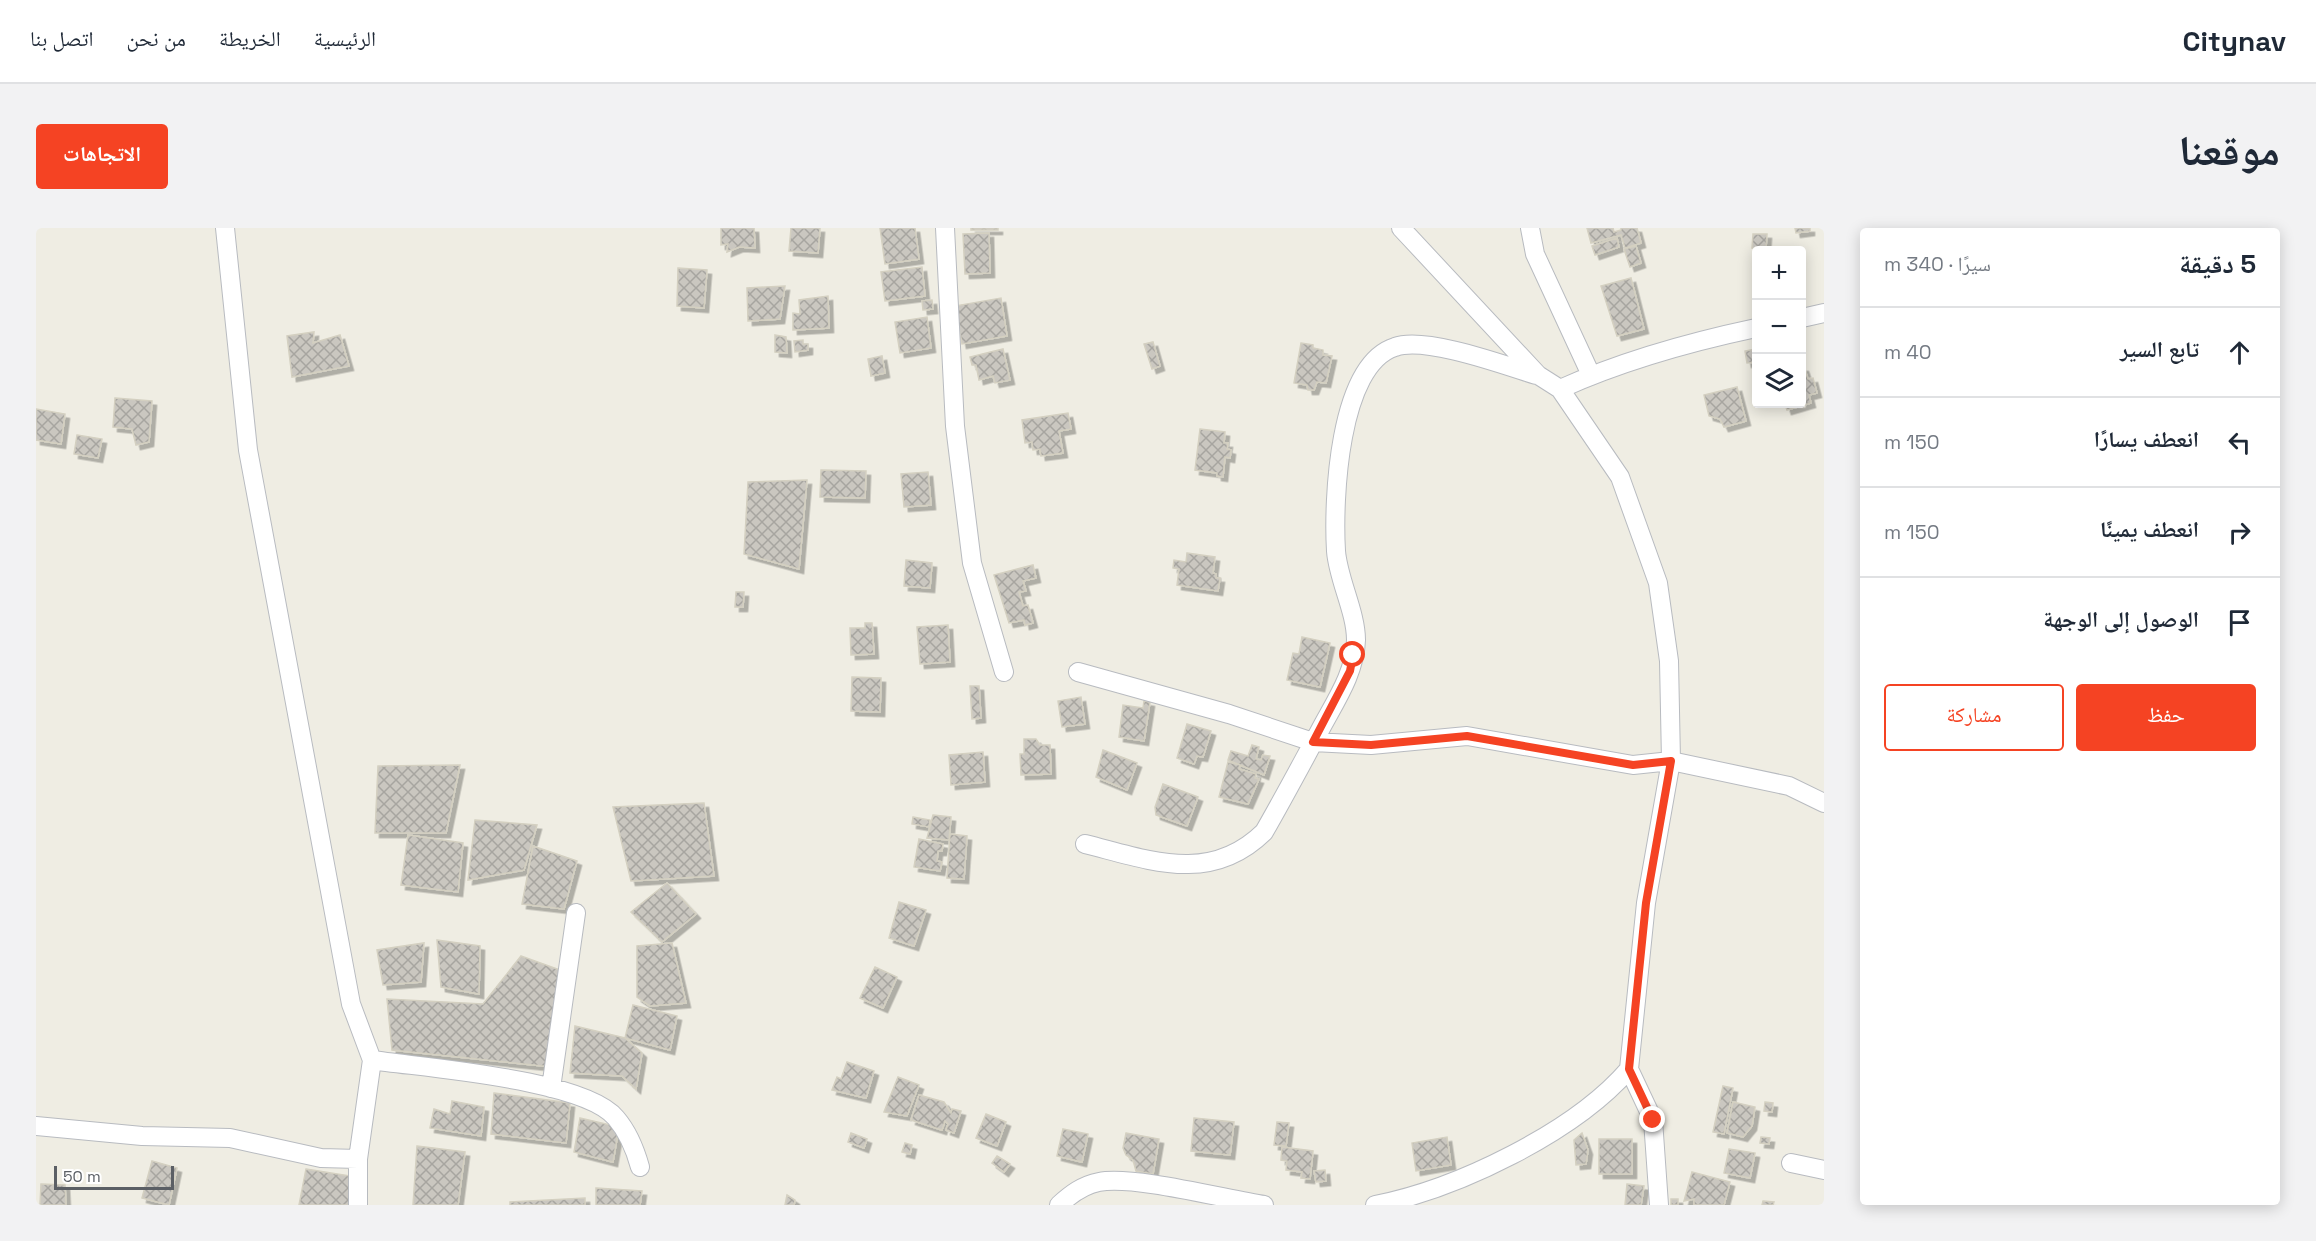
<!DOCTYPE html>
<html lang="ar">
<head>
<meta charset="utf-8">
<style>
	body { margin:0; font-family:"Space Grotesk","Noto Naskh Arabic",sans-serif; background:#f2f2f3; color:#1f2937; direction:rtl }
	.controls { position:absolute; right:18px; top:18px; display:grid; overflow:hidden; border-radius:6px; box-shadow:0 3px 15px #0003 }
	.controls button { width:54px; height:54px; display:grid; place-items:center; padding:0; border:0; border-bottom:2px solid #e0e1e3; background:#fff; color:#1f2937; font:30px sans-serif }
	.scale { position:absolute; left:18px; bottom:15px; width:120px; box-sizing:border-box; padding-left:6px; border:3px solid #5b5f65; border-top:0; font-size:16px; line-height:21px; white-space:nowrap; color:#5b5f65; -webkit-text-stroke:4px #fff; paint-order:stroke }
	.stop { position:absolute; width:18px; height:18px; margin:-14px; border:4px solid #f54323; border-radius:50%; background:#fff }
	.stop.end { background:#f54323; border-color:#fff; box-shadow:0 2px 6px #0008 }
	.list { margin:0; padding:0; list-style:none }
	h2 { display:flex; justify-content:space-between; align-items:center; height:78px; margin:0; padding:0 24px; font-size:26px }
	h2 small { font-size:20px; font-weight:400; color:#747a83 }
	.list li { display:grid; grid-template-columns:39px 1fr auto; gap:18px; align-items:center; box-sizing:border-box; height:90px; padding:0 24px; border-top:2px solid #e0e1e3 }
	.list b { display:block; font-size:22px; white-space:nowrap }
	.list em { font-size:20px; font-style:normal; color:#747a83 }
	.actions { display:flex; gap:12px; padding:18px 24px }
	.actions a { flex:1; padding:14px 0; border:2px solid #f54323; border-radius:6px; text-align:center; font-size:21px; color:#f54323 }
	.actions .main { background:#f54323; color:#fff }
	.icon { flex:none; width:33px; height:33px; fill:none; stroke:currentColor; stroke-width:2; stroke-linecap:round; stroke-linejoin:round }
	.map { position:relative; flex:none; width:1788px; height:977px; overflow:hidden; direction:ltr; border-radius:6px }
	header { display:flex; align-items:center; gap:36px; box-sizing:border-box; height:84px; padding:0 30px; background:#fff; border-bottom:2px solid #e0e1e3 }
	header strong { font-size:28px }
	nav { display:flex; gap:33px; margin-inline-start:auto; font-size:21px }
	.intro { display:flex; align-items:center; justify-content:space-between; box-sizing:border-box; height:144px; padding:0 36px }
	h1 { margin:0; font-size:42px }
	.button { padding:15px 27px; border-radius:6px; background:#f54323; color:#fff; font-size:21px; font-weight:700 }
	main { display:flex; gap:36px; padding:0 36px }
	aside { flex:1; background:#fff; border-radius:6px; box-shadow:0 3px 15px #0003 }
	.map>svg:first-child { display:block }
</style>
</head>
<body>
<header>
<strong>Citynav</strong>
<nav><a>الرئيسية</a><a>الخريطة</a><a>من نحن</a><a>اتصل بنا</a></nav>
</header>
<div class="intro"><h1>موقعنا</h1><a class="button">الاتجاهات</a></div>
<main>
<aside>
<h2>5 دقيقة<small>سيرًا · 340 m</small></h2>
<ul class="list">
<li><svg class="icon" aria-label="ahead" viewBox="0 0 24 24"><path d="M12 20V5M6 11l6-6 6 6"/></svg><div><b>تابع السير</b></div><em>40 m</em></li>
<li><svg class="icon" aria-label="left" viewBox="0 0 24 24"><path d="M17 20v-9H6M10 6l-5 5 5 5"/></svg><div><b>انعطف يسارًا</b></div><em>150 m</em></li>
<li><svg class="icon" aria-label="right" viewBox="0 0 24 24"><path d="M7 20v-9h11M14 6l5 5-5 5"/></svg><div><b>انعطف يمينًا</b></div><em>150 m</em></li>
<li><svg class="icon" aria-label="arrive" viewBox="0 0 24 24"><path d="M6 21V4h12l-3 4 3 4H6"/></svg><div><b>الوصول إلى الوجهة</b></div></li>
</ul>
<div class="actions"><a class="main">حفظ</a><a>مشاركة</a></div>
</aside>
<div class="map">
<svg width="1788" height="977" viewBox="0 0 1788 977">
	<defs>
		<pattern id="building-cross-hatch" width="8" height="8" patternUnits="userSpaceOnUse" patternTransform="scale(1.5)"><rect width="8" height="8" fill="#cac7c0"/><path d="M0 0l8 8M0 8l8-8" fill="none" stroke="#a7a5a0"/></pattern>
		<filter id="shadow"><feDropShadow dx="4.5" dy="4.5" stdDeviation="0" flood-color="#0004"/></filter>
	</defs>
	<rect width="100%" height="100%" fill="#efede3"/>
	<path fill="url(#building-cross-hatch)" stroke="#d4d0c1" stroke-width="1.5" filter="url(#shadow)" d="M685,0H718L719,20L703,19L691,24L692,16L685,17Z
		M755,0H784L782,25L753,23Z
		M844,0H879L883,31L849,36Z
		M935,0H962V2H935Z
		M1551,0H1577L1578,4L1585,2V0H1601L1605,15L1589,20L1585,7L1555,15Z
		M1759,0H1774V3L1760,5Z
		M953,5L954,45L929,46L927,6Z
		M1717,6H1731L1730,20H1716Z
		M1581,10L1583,19L1559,27L1556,18Z
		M1600,18L1605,35L1594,39L1588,21Z
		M886,39L889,68L849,73L845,44Z
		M642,40L671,42L668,80L641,78Z
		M1595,50L1608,101L1581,108L1565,58Z
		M749,58L744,91L712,93L711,60Z
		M792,68L793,100L757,102V85L764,86L763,72Z
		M965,70L971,108L926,116L919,78Z
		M896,72L897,81L887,82L886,73Z
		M891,89L895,120L864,125L859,94Z
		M278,104L277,115L304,107L313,138L256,149L251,108Z
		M739,107L750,109L751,125L739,124Z
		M767,112V116H772V122L759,124L758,113Z
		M1117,114L1124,138L1116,141L1108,116Z
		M1265,115L1277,117V120L1287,122V127L1296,128L1290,155L1281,154L1278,162H1272L1271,157L1258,155Z
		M967,121L974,152L959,155L957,148L943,152L940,137H936L934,129Z
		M1720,121V134L1711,135L1709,123Z
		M846,128L849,145L835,148L832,131Z
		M1766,139H1768L1772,151L1777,150L1781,165L1773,167L1775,175L1751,182L1749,176H1766Z
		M1701,159L1710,193L1688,199L1684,191L1673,188L1668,167Z
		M79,170L116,173L113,214L100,217L96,201L77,199Z
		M0,181L29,186L25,216L0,212Z
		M1032,185L1035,201L1023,203L1027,225L1005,228L1004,221L997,222L996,214L989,215L986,192Z
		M1164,201L1189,204L1188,215H1192L1191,221L1195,222L1194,230L1189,229L1187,249L1181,248V245L1159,242Z
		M41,207L66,211L62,230L38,226Z
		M785,242L830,243L829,270L784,269Z
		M892,244L895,277L868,279L865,246Z
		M771,252L763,341L708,326L712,254Z
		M1151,325L1179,329L1177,345L1180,346V350H1184L1182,363L1141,357L1143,341L1137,340L1138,332L1150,334Z
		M870,332L896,335L894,360L868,358Z
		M997,337L1000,350L987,353L990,363L983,364L987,378L992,377L997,395L989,397L988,392L973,395L958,347Z
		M700,364H708L707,379H699Z
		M829,395H836L838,426L815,427L814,400H829Z
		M912,397L914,434L884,436L881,399Z
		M1266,409L1294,415L1284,459L1251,452L1257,425L1263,426Z
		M816,449L845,450L844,484L815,483Z
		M934,458H943L945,490L936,491Z
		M1045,469L1049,496L1026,499L1022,473Z
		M1108,473L1114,474L1108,513L1083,509L1087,477L1107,480Z
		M1151,496L1175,503L1167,529L1161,528L1158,536L1141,530Z
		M988,511H1000L1004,517H1014L1015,546L985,547L984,526H988Z
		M1216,517L1223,519L1220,531L1225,532L1227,527L1234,528L1228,547L1192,532L1195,523L1212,528Z
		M1067,522L1101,535L1091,562L1060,549Z
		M947,524L949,554L915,557L913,527Z
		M1192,534L1204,537L1203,541L1220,546L1219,550L1223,551L1212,576L1183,569Z
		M424,537L410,605H339L342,538Z
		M1127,556L1162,569L1151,598L1120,587L1119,579Z
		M668,575L678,648L595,653L577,579Z
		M897,587L915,589L913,612L891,610Z
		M877,589L894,592L893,599L876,596Z
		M439,592L501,597L488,642L432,652Z
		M914,606L931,608L928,651L911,650Z
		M372,607L427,615L422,664L365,657Z
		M883,611L907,616L906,623H902L901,633L906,634L904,643L878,639Z
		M497,618L541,633L528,681L486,676Z
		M631,655L660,686L626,714L595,684Z
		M863,674L890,682L878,718L853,710Z
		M401,712L444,718L443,766L405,759Z
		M388,715L385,754L347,757L341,722Z
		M636,715L650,775L614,778L601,769V718Z
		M485,728L524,742L516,839L356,822L351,771L447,776Z
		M839,739L861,749L847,780L824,770Z
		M597,777L641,788L634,822L589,810Z
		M539,798L589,810L606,825L600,861L586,848L534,845Z
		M811,834L838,843L830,870L796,862L801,849L805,851Z
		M862,849L883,857L871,888L848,884Z
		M1687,858L1697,860L1688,906L1677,904Z
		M458,865L534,875L530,915L455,906Z
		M883,867L908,874L915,885L916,881L925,883L918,905L910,902L912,896L909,893L906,902L875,892Z
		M416,873L448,879L445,908L394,900L398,881L414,886Z
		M1697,874L1719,879L1716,898L1707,909L1691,905Z
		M1729,874L1737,875L1736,884L1728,883Z
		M950,886L970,894L961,918L940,910Z
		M544,890L583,899L577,934L538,924Z
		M1158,890L1198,894L1194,927L1155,923Z
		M1241,894L1253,895L1250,918L1238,917Z
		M1027,901L1052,906L1046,934L1021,928Z
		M815,905L831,911L828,920L812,914Z
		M1090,905L1123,911L1117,946L1100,943L1097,932L1090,927L1087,920Z
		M1546,905L1552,922L1550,936L1540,937L1538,912Z
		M1411,909L1415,937L1380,943L1376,915Z
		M1725,909L1734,910L1733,916L1724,915Z
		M1563,911H1596V946H1563Z
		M869,915L876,917L874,926L866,924Z
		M381,918L429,924L422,977H377Z
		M1246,919L1277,923L1274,951L1265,950L1266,944L1250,942L1251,933L1245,932Z
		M1693,921L1719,925L1714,950L1688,945Z
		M961,928L974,936L968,944L956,935Z
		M116,933L141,940L133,977L106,970Z
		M270,941L321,949L316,977H263Z
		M1289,942L1290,953L1280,954L1278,943Z
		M1656,944L1694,954L1688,977H1658V971L1648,973Z
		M5,956L29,957L30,977H4Z
		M1591,956L1608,958L1605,977H1589Z
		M560,960L606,963L604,977H560Z
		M751,967L759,972L758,977H749Z
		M549,970V977H474V974Z
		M1635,971H1642V977H1635Z
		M1727,973L1738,974L1737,977H1726Z"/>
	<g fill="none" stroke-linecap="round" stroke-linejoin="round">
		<defs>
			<path id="street" d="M189,0L212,222L315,776L336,832L322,931V977
				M909,0L919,198L936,335L968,444
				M1365,0L1502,147L1524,161L1584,249L1622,355L1633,433L1635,533L1610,675L1593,841L1617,892L1623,977
				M1494,0L1499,26L1555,147
				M1766,90L1788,85
				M1524,161C1586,133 1654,114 1720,100
				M1042,444L1193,486L1277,514L1335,517L1431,508L1597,537L1635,533L1753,558L1788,575
				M1049,616C1113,632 1174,657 1228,604C1247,571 1265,537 1283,504C1298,475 1319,446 1320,412C1320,384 1302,351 1300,323C1297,273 1302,137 1359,119C1389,108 1468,137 1500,147
				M336,832C388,840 548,851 580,890C592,904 599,921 604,939
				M515,860L540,685
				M0,898L106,908L194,910L285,930L322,931
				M1755,935L1788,942
				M1023,977C1035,966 1047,957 1063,954C1097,947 1189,971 1228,977
				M1339,977C1421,961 1539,904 1593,841"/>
		</defs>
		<use href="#street" stroke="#b8bbc0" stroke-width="20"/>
		<use href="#street" stroke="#fff" stroke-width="18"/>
	</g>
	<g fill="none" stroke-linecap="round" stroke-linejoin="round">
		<path stroke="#f54323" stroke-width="8" d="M1317,427L1314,443L1277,514L1335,517L1431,508L1597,537L1635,533L1610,675L1593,841L1617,892"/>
	</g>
</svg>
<div class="controls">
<button>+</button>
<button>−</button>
<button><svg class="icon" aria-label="layers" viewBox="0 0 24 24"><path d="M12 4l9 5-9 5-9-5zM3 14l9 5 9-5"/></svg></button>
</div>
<div class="scale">50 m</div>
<div class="stop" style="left:1317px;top:427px"></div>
<div class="stop end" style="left:1617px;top:892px"></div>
</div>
</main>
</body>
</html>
